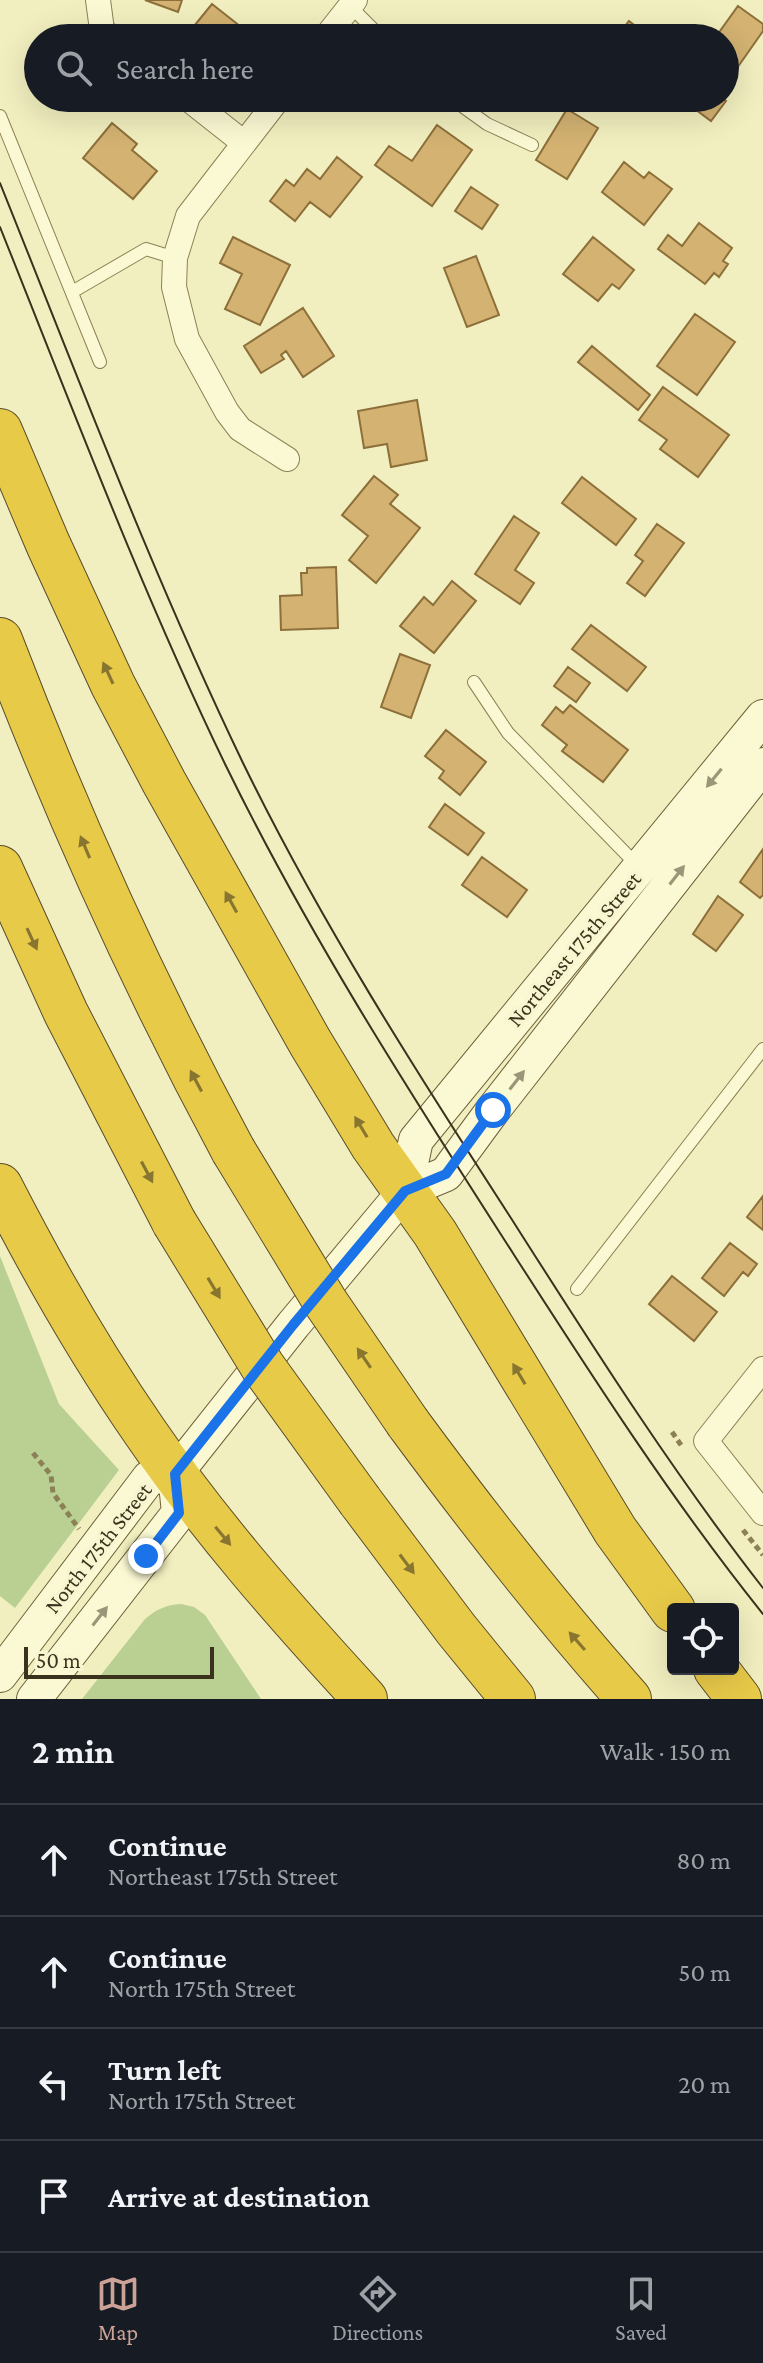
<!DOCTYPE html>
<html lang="en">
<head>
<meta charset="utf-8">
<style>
	body { margin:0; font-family:"Crimson Pro",serif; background:#20242c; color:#f1f3f6 }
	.controls { position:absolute; right:24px; bottom:24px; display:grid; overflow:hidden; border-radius:8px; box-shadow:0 8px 32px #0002 }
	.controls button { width:72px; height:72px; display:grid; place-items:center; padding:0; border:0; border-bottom:2px solid #363941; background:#171b24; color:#f1f3f6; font:40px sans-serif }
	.scale { position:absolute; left:24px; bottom:20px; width:190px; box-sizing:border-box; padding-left:8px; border:4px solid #3a321c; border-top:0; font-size:22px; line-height:28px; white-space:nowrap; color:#3a321c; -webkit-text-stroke:6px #f8f6d0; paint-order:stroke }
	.stop { position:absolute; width:24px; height:24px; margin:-18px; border:6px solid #1a73e8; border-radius:50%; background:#fff }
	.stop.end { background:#1a73e8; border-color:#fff; box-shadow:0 2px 8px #0008 }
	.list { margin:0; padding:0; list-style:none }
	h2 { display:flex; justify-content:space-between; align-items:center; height:104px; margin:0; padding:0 32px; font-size:34px }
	h2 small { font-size:26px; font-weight:400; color:#9ea1a6 }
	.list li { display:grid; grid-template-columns:52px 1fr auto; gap:24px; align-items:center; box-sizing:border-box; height:112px; padding:0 32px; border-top:2px solid #363941 }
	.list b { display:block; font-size:30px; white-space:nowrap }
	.list p { margin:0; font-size:26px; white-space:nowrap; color:#9ea1a6 }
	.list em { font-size:26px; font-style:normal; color:#9ea1a6 }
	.icon { flex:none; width:44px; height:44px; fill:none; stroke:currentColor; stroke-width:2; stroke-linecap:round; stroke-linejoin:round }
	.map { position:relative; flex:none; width:763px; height:1699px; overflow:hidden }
	.search { position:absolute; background:#171b24; box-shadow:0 8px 32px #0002; left:24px; right:24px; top:24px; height:88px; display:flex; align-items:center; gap:20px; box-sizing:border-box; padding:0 28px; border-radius:44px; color:#9ea1a6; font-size:30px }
	.sheet { height:552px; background:#171b24 }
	nav { display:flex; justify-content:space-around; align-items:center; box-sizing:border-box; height:112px; border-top:2px solid #363941; background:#171b24; font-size:22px; color:#9ea1a6 }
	nav a { display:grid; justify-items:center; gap:4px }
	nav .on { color:#cca296 }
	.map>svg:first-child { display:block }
</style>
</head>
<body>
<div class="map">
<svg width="763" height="1699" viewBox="0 0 763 1699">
	<rect width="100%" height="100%" fill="#f1efbf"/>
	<path fill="#bad093" d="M0,1256L59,1404L119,1470L15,1608L0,1596Z
		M181,1604L194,1607L205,1615L261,1699H82L145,1619C157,1609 166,1605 181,1604Z"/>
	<path fill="#d3b272" stroke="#8d6f3a" stroke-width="2" d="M145,0H182L178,12Z
		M212,4L255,38H198L190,31Z
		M738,6L763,24V31L728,81L725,79V38H715Z
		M629,21L651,38H616Z
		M680,98H722L726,101L711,121Z
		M567,109L598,128L567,179L536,160Z
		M112,123L137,144L132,150L157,171L133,199L83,158Z
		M437,125L472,150L432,206L375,165L389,146L412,161Z
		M337,157L362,177L330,217L310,202L295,221L270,201L286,180L294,186L307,169L320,179Z
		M624,162L644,178L649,172L672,189L644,225L602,192Z
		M471,187L498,205L482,229L455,211Z
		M699,223L732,248L723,261L728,264L719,277L714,273L705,284L658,249L668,235L682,246Z
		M233,237L290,265L260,325L225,309L242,274L220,263Z
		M593,237L634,270L619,289L612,284L598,301L563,274Z
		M476,256L499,315L467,327L444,268Z
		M303,308L334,356L303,377L286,351L281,355L284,359L261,373L244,346Z
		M695,314L735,342L697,395L657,366Z
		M592,346L650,395L638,410L578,362Z
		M663,387L729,435L698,477L660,449L667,440L639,420Z
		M417,400L427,460L391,467L387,444L364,448L358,411Z
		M374,476L398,495L390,504L420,528L376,583L349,560L368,536L342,515Z
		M582,477L636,519L616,545L562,503Z
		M514,516L539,533L515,570L534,583L520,604L475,574Z
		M657,524L684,543L645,596L627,583L643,561L635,555Z
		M336,567L338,628L281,630L280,596L302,595L301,573H307V568Z
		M452,581L476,601L434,653L400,626L424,597L433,605Z
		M591,625L646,667L627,691L572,649Z
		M400,654L430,665L411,718L381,707Z
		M568,667L590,683L576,702L554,686Z
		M570,705L628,750L603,782L562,751L567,745L542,725L556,707L563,713Z
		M446,730L486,762L460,795L439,778L444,771L425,756Z
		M445,804L484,833L468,855L429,827Z
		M763,849V895L760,898L740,882Z
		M482,857L527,890L507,917L462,885Z
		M718,896L743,915L716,951L693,934Z
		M763,1196V1230L747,1217Z
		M730,1243L757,1264L748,1276L743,1272L724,1296L702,1278Z
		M672,1276L717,1312L694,1341L649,1304Z"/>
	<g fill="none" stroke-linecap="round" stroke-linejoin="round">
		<defs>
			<path id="lane" d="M350,6L382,38
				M451,98L487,124L532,145
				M0,116L100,362
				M72,292L146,249L175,258
				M474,682L508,733L638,866
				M577,1289L763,1049"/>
			<path id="street" d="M98,0L102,30L112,38
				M325,38L355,0
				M187,98L244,143
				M279,98L188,216L175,258L174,287L187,339L227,412L240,429L287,459
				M763,1369L706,1441L763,1513"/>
			<path id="secondary" d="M405,1191L446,1174L493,1110L763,765
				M0,1675L149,1478L175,1474
				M34,1699L179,1513L175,1474L293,1325L405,1191L416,1140L763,717"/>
			<path id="highway" d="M0,431L48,544L113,685L164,782L310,1042L373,1146L435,1233L615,1530L673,1610
				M0,640C67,815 144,985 233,1150
				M0,868L66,1013L174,1222
				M0,1186C43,1270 91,1354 145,1432C210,1527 287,1614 365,1699
				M408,1423C478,1518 550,1610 629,1699
				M360,1501L456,1629L513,1699
				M716,1669L739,1699"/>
		</defs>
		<use href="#lane" stroke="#8c8056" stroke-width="14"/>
		<use href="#street" stroke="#8c8056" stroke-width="26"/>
		<use href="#secondary" stroke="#6d6039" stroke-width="36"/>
		<use href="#highway" stroke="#594c2b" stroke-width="46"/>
		<path stroke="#8c8056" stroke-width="5" stroke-dasharray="6 4" stroke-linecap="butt" d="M672,1432L683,1448
			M33,1453L51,1475L53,1493L79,1529
			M743,1530L763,1555"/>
		<use href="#lane" stroke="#fbf9d3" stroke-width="12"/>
		<use href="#street" stroke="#fbf9d3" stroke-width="24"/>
		<use href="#secondary" stroke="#fbf9d3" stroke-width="34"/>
		<use href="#highway" stroke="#e8ca49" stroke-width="44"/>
		<path stroke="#3a321c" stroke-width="2" d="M0,183C78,377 152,574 243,763C320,921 414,1068 509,1215C590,1342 670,1469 763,1588
			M0,227C72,407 141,590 225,764C305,928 402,1080 500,1233C583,1362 666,1493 763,1614"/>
		<defs>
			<path id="highway-bridge" d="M233,1150L326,1303L408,1423
				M174,1222L263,1367L360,1501"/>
		</defs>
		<use href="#highway-bridge" stroke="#594c2b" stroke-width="46" stroke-linecap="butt"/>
		<use href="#highway-bridge" stroke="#e8ca49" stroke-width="44"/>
	</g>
	<defs><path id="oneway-solid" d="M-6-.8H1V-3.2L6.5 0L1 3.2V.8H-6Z" transform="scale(2)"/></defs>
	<g fill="#887630">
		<use href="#oneway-solid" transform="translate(108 673) rotate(-115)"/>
		<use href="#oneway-solid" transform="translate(85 847) rotate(-113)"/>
		<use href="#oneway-solid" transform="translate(231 902) rotate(-119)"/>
		<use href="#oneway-solid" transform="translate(32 939) rotate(65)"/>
		<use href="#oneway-solid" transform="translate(196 1081) rotate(-118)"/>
		<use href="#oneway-solid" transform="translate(361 1127) rotate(-121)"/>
		<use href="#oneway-solid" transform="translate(147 1172) rotate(62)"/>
		<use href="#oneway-solid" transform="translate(214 1288) rotate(59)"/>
		<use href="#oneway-solid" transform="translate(364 1358) rotate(-124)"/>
		<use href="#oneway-solid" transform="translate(519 1374) rotate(-121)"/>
		<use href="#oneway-solid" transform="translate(223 1536) rotate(50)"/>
		<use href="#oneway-solid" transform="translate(407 1564) rotate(53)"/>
		<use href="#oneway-solid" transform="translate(577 1641) rotate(-131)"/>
	</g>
	<g fill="#9a9678">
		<use href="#oneway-solid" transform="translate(714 778) rotate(129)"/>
		<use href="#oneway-solid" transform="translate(677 875) rotate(-52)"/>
		<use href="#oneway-solid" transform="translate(517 1080) rotate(-52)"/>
		<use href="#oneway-solid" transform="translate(100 1616) rotate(-52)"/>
	</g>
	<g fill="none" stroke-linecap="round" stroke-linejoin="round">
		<path stroke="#1a73e8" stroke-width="10" d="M146,1556L179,1513L175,1474L293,1325L405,1191L446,1174L493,1110"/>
	</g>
	<g text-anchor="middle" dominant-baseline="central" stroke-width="7" stroke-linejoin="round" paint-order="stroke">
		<g font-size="22" fill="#3a321c" stroke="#f8f6d0">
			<text transform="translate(574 949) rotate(-50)">Northeast 175th Street</text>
			<text transform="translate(98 1548) rotate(-52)">North 175th Street</text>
		</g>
	</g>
</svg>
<div class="controls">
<button><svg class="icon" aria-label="locate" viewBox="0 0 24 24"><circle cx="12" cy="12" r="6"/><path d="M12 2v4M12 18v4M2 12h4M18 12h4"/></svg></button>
</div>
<div class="scale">50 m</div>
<div class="stop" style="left:493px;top:1110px"></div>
<div class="stop end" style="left:146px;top:1556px"></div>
<div class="search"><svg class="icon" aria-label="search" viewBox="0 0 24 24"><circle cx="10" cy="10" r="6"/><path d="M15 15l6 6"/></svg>Search here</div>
</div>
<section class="sheet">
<h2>2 min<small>Walk · 150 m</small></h2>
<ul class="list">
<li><svg class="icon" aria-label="ahead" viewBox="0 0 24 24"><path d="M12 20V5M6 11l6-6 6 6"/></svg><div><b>Continue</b><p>Northeast 175th Street</p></div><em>80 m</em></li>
<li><svg class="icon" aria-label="ahead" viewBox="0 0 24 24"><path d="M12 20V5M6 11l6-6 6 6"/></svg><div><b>Continue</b><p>North 175th Street</p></div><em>50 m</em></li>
<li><svg class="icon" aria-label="left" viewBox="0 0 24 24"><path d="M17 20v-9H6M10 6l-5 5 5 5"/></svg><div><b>Turn left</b><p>North 175th Street</p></div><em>20 m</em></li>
<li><svg class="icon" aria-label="arrive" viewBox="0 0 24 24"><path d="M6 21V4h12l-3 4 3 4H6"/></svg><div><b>Arrive at destination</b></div></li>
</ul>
</section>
<nav>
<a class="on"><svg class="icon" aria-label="map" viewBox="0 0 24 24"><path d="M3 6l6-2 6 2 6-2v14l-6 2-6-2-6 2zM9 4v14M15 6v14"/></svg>Map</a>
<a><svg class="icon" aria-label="directions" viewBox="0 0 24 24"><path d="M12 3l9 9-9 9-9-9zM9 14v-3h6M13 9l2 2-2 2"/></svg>Directions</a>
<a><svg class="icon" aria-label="saved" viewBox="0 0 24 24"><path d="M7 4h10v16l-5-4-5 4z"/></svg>Saved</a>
</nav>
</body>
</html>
